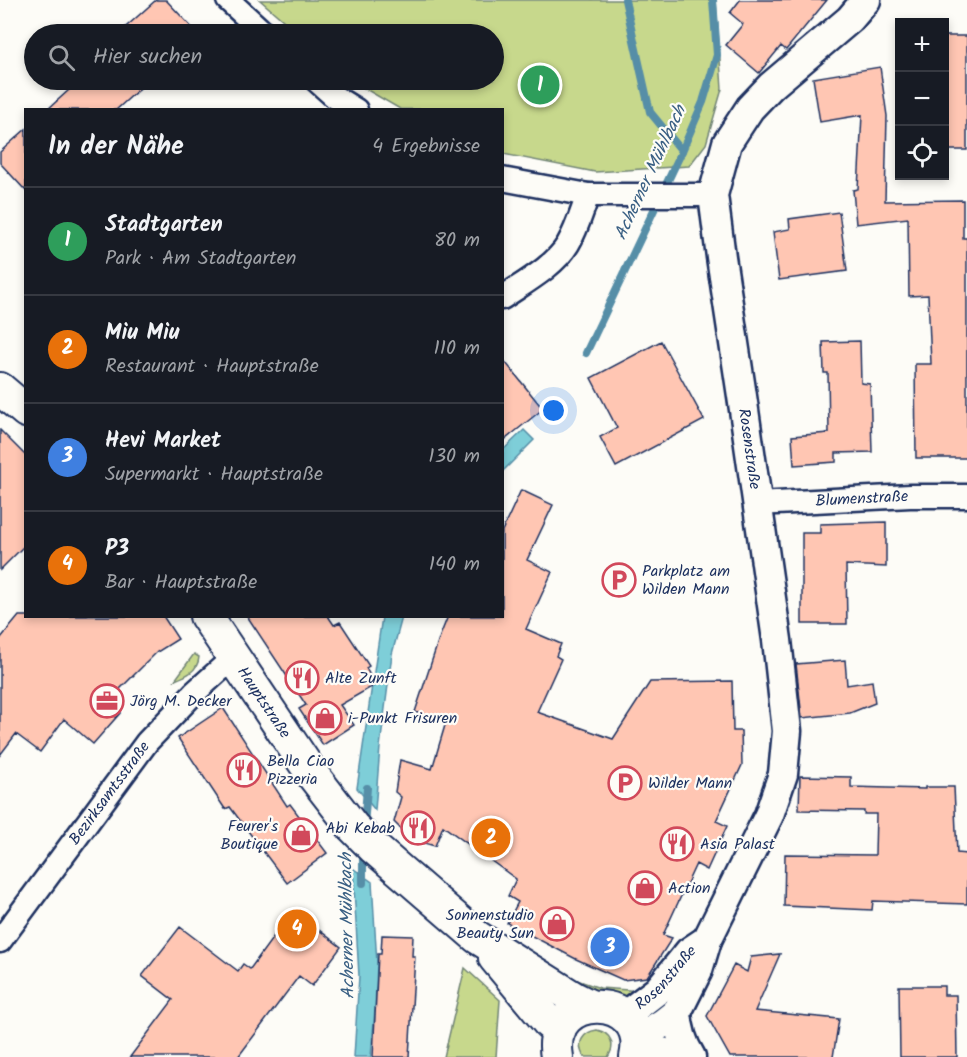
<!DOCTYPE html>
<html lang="de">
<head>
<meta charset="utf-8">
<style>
	body { margin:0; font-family:Kalam,sans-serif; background:#242831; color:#f1f3f6 }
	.controls { position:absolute; right:18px; top:18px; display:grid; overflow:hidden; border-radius:0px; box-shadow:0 3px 9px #0003 }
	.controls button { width:54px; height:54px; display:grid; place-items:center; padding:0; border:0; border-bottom:2px solid #363941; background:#171b24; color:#f1f3f6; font:30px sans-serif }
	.you { position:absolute; left:554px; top:411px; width:21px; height:21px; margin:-15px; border:4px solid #fff; border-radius:50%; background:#1a73e8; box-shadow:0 0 0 9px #1a73e833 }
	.badge { display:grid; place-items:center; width:39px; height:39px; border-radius:50%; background:#d1495b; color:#fff; font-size:20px; font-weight:700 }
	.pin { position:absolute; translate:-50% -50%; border:3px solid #fff; box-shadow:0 2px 6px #0006 }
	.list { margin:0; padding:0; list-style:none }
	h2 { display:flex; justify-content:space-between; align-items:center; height:78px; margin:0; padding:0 24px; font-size:26px }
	h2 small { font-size:20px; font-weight:400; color:#9ea1a6 }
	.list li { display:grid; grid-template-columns:39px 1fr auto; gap:18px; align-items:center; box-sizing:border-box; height:108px; padding:0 24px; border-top:2px solid #363941 }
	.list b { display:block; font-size:22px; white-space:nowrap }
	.list p { margin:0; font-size:20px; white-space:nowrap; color:#9ea1a6 }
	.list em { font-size:20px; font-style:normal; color:#9ea1a6 }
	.icon { flex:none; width:33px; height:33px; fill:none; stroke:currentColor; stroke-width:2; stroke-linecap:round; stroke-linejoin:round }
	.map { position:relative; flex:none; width:967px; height:1057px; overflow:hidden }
	.search { position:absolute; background:#171b24; box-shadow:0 3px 9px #0003; left:24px; top:24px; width:480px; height:66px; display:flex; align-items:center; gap:15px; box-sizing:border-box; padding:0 21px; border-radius:33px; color:#9ea1a6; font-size:22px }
	.panel { position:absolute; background:#171b24; box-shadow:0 3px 9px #0003; left:24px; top:108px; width:480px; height:510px; border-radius:0px }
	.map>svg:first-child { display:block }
</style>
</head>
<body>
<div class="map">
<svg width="967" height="1057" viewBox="0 0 967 1057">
	<rect width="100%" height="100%" fill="#fdfcf7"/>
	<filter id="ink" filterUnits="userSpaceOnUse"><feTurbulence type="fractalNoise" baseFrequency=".0167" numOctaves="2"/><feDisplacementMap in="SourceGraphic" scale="12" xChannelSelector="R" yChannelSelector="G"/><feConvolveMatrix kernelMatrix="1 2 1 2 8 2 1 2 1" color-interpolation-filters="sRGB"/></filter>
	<g filter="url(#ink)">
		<path fill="#c7d88c" stroke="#718475" stroke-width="1.5" d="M260,0H716L722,89L706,144L689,166L595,172L503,154L502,110L400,109L350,80H494V34H299Z
			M194,654L199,657C198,671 186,676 175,680Z
			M465,968L500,1000L496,1057H444Z
			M565,976L600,988L642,991L625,998L594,994Z
			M597,1030C611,1033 616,1045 608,1057H584C576,1044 582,1032 597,1030Z"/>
		<path fill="#7eced8" stroke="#568ea7" stroke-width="1.5" d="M524,430L534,440L503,471V450Z
			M382,617H402L392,654L380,747L375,810L357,788Z
			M354,869L372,882L377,964L375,1009L371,1057H354L359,976L353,870Z"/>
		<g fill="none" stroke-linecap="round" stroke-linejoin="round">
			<path stroke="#568ea7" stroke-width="8" d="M625,0L650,112L682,151
				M586,353L682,151L703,102L717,55L713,0
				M364,826L367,788
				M363,883V848"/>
		</g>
		<path fill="#ffc6b3" stroke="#1b2f5e" stroke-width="1.5" d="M156,0H166L198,34H118Z
			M740,0H827L786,50L781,46L759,73L726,45L743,24L730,13Z
			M945,36H967V150H945Z
			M880,67L887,116L885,201L963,200V238H967V458H916L915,364H931L928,295L909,296L908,218L856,224L853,190L858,189L862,115L820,122L813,78Z
			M80,80H149L116,110H47Z
			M26,129V191L0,163V152Z
			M839,212L847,271L779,280L773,232L790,229L789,219Z
			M661,341L704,420L616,467L600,437L617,428L591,378Z
			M860,341L861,383L870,384L872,452L836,453V462L794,465L792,436L829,433L828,373H824L823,342Z
			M502,358L543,409L502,442Z
			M0,430L26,456V544L0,570Z
			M521,490L553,505L527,560L552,572L526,629L561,644L556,656L561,659L537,712L613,739L650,682L732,681L733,731H741L742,765L716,821L727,826L707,870L696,864L663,935L672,938L647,977L623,980L576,959L507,923L518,902L508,896L516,879L443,826L435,846L411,839L394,822L401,797L395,792L400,760L432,769L446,722L415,712L440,636L448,616H502V531Z
			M886,522V567L846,565L847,624H802V533H820V524Z
			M19,616H163L178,639L157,652L108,701L121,712L93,744L64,719L40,752L16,734L0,755V639Z
			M247,616H328L334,625L340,622L369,666L366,668L375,685L340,705L354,725L323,745L299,709L306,705Z
			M845,660L847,685L872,681L875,703L850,713L802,718L796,664Z
			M223,708L287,806L290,804L327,853L287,883L230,807L225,809L178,738Z
			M800,776L851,777V787L925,789V787H954L957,853L967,854V904L873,901L872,910L784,906L785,854L875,855L876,814H864V811L799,810Z
			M293,910L341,947L312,986L299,976L238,1057H130L173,1000L142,976L180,927L238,971L243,964L250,969Z
			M382,935L413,936L412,956H415L409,1057H373L378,954H381Z
			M780,954L755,1011L839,1019L833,1057H730L707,1016L734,965L747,972L751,957Z
			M899,986H944V995H956L957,1057H900Z"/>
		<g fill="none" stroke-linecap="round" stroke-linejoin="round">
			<defs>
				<g id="minor">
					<path d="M228,0L265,34"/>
					<path d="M316,80L335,97L356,110"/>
					<path d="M502,179L588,195H713"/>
					<path d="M502,298C524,283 555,266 568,244C577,229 582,211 588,195"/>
					<path id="s1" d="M757,504L910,496H967"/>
					<path id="s2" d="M0,941L147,742L194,693L234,657"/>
				</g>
				<g id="tertiary">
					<path d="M677,1012C678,1028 682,1043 691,1057"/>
					<path id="s3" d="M624,1016L658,990L689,952L707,940"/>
					<path d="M637,1039L663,1023L677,1012L698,970L707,940L769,815L783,774L787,731L777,640L742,396L721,257L713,195L727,143L750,108L771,86L850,19L866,0"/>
					<path d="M638,1044L677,1057"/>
				</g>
				<g id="secondary">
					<path d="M0,389L26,411"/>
					<path id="s4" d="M206,616L312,774L353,827L374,848L477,937L574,998L590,1006"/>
					<path d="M495,958L549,1023L559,1031"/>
					<path d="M557,1057C545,988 651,992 636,1057"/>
				</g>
			</defs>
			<use href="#minor" stroke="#1b2f5e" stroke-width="27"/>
			<use href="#tertiary" stroke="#1b2f5e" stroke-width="33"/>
			<use href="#secondary" stroke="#1b2f5e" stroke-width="36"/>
			<use href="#minor" stroke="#fdfcf7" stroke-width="22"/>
			<use href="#tertiary" stroke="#fdfcf7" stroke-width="28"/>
			<use href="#secondary" stroke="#fdfcf7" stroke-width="32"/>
		</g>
	</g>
	<defs>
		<symbol id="parking-ring" viewBox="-11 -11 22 22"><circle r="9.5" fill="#fdfcf7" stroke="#d1495b" stroke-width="1.5"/><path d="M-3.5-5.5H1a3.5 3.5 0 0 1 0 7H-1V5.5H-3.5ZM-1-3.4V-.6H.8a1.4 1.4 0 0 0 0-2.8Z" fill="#d1495b"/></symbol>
		<symbol id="restaurant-ring" viewBox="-11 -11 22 22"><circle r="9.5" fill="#fdfcf7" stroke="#d1495b" stroke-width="1.5"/><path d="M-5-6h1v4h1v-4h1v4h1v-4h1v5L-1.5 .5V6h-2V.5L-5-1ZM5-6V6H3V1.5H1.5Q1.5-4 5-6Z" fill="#d1495b"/></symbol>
		<symbol id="office-ring" viewBox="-11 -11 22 22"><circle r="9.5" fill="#fdfcf7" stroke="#d1495b" stroke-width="1.5"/><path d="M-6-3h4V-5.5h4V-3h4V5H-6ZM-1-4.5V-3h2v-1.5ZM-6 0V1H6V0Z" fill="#d1495b"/></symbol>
		<symbol id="shop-ring" viewBox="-11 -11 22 22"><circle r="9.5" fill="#fdfcf7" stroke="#d1495b" stroke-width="1.5"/><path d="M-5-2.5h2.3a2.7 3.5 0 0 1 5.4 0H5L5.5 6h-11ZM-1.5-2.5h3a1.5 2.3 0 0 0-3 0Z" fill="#d1495b"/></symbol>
	</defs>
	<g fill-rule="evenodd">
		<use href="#parking-ring" x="600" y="561" width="38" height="38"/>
		<use href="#restaurant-ring" x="283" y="659" width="38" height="38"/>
		<use href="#office-ring" x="88" y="682" width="38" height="38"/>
		<use href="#shop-ring" x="306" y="699" width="38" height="38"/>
		<use href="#restaurant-ring" x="225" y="751" width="38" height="38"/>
		<use href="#parking-ring" x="606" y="764" width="38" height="38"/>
		<use href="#restaurant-ring" x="399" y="809" width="38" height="38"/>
		<use href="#shop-ring" x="282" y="816" width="38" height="38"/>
		<use href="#restaurant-ring" x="658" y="825" width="38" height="38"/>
		<use href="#shop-ring" x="626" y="869" width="38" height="38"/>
		<use href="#shop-ring" x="538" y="905" width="38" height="38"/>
	</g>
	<g text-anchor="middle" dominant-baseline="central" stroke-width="4.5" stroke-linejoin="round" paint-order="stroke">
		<g font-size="16" fill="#1b2f5e" stroke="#fdfcf7">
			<text transform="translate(749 449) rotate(82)">Rosenstraße</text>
			<text stroke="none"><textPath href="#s1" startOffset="105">Blumenstraße</textPath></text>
			<text stroke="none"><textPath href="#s4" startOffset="104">Hauptstraße</textPath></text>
			<text stroke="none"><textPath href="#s2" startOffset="184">Bezirksamtsstraße</textPath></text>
			<text stroke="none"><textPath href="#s3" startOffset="57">Rosenstraße</textPath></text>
		</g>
		<g font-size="16" fill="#1b2f5e" stroke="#fdfcf7" text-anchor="start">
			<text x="642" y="571">Parkplatz am<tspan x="642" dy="18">Wilden Mann</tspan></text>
			<text x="325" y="678">Alte Zunft</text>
			<text x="130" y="701">Jörg M. Decker</text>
			<text x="348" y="718">i-Punkt Frisuren</text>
			<text x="267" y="761">Bella Ciao<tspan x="267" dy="18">Pizzeria</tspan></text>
			<text x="648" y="783">Wilder Mann</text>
			<text x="278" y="826" text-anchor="end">Feurer's<tspan x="278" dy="18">Boutique</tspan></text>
			<text x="395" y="828" text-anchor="end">Abi Kebab</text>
			<text x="700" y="844">Asia Palast</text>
			<text x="668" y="888">Action</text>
			<text x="534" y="915" text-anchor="end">Sonnenstudio<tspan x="534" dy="18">Beauty Sun</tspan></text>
		</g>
		<g font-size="18" font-style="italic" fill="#395f83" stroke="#fdfcf7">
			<text transform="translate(651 173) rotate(-65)">Acherner Mühlbach</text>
			<text transform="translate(348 926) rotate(-91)">Acherner Mühlbach</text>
		</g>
	</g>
</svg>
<div class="controls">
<button>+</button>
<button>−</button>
<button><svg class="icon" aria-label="locate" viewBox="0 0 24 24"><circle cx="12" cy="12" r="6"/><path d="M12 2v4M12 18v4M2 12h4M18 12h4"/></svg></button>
</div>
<div class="you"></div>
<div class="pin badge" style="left:540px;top:85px;background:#2e9e5b">1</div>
<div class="pin badge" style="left:491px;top:838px;background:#e8710a">2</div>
<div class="pin badge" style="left:610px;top:947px;background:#3f7fe0">3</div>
<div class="pin badge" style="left:297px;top:929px;background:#e8710a">4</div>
<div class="search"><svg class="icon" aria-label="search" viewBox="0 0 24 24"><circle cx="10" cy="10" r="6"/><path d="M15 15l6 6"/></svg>Hier suchen</div>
<section class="panel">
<h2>In der Nähe<small>4 Ergebnisse</small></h2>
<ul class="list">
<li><span class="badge" style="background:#2e9e5b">1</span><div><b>Stadtgarten</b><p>Park · Am Stadtgarten</p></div><em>80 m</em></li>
<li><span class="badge" style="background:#e8710a">2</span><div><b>Miu Miu</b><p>Restaurant · Hauptstraße</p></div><em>110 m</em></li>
<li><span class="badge" style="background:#3f7fe0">3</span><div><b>Hevi Market</b><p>Supermarkt · Hauptstraße</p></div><em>130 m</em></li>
<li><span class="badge" style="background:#e8710a">4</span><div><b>P3</b><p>Bar · Hauptstraße</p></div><em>140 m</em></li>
</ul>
</section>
</div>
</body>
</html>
